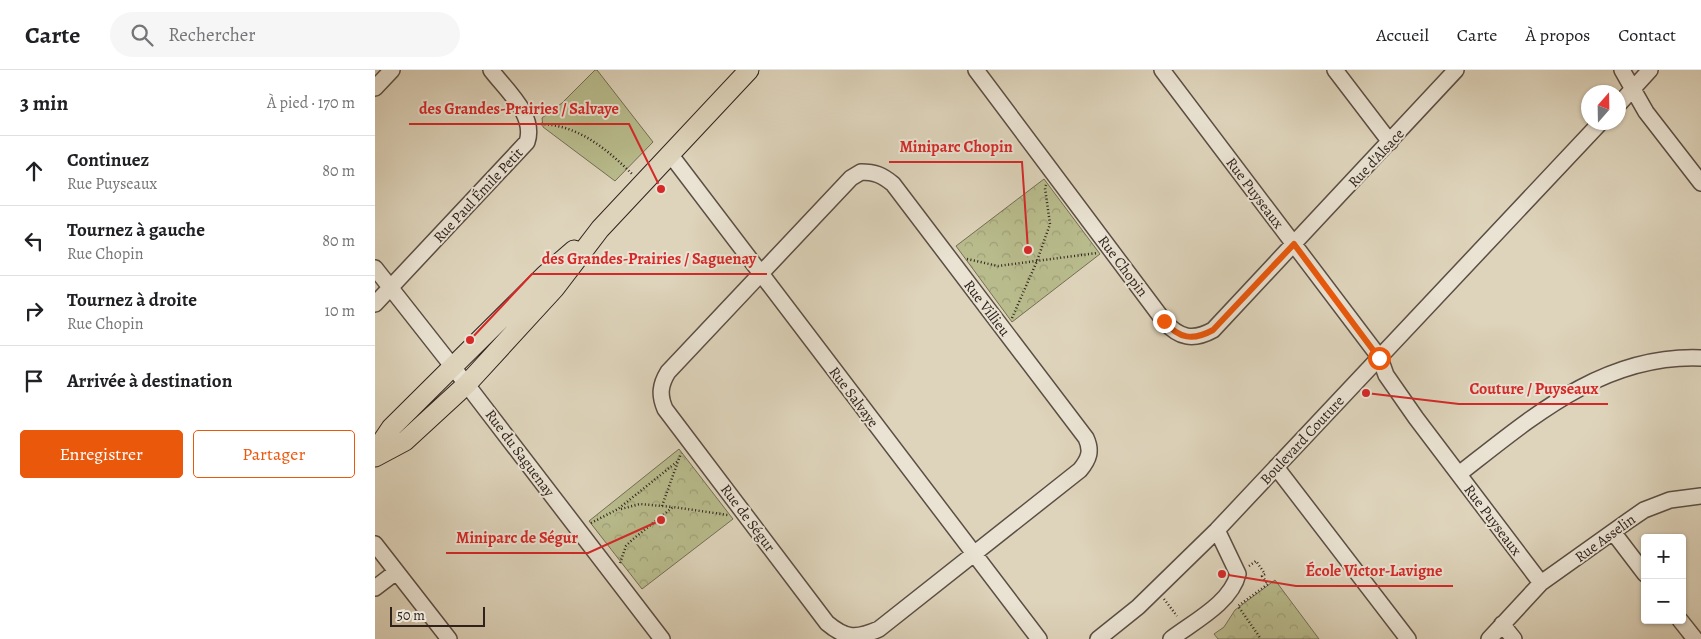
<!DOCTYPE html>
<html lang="fr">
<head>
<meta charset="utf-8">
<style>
	body { margin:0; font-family:Alegreya,serif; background:#f6f6f6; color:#202124 }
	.controls { position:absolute; right:15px; bottom:15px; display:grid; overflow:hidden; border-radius:5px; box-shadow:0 1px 4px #0004 }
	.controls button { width:45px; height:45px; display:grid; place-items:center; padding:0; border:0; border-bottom:1px solid #e0e0e0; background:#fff; color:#202124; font:25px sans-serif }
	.compass { position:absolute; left:1206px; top:15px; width:45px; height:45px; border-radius:50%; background:#fff; box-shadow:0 1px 4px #0004; rotate:20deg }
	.scale { position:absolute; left:15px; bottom:12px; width:95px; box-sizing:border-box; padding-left:5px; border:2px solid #2f221d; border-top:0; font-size:14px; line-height:18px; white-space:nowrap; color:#2f221d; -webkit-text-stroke:4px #eae3d3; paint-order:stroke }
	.stop { position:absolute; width:15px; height:15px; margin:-11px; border:4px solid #ea580c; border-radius:50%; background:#fff }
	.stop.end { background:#ea580c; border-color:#fff; box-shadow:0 1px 5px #0008 }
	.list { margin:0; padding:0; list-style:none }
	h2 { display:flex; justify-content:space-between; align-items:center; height:65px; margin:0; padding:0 20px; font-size:21px }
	h2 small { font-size:16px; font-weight:400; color:#757577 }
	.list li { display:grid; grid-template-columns:32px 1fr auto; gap:15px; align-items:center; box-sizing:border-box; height:70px; padding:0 20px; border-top:1px solid #e0e0e0 }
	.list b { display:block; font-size:19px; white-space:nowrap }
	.list p { margin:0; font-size:16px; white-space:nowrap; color:#757577 }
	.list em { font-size:16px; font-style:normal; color:#757577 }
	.actions { display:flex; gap:10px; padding:15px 20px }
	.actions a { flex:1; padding:11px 0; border:1px solid #ea580c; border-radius:5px; text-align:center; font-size:18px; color:#ea580c }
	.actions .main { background:#ea580c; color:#fff }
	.icon { flex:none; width:28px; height:28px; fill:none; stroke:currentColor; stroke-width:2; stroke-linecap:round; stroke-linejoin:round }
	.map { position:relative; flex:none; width:1326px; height:569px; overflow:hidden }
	header { display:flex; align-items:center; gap:30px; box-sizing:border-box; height:70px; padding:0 25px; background:#fff; border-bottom:1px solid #e0e0e0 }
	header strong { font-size:24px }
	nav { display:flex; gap:28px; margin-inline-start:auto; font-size:18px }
	.search { width:350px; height:45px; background:#f6f6f6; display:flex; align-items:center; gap:12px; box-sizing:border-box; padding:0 18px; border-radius:28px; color:#757577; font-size:19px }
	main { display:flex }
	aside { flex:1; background:#fff }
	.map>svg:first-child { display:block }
</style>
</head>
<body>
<header>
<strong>Carte</strong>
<div class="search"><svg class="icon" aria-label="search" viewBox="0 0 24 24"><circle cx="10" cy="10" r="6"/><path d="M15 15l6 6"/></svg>Rechercher</div>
<nav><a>Accueil</a><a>Carte</a><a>À propos</a><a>Contact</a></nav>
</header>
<main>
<aside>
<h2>3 min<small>À pied · 170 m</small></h2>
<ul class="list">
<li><svg class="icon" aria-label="ahead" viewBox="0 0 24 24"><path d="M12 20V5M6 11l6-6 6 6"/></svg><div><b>Continuez</b><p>Rue Puyseaux</p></div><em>80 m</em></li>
<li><svg class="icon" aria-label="left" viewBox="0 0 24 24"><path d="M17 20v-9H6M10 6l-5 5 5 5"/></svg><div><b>Tournez à gauche</b><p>Rue Chopin</p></div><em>80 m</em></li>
<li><svg class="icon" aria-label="right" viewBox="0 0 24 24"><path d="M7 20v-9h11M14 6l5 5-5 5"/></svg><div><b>Tournez à droite</b><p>Rue Chopin</p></div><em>10 m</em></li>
<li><svg class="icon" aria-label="arrive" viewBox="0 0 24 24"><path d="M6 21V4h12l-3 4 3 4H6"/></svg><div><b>Arrivée à destination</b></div></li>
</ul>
<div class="actions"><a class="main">Enregistrer</a><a>Partager</a></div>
</aside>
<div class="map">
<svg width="1326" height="569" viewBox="0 0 1326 569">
	<defs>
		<pattern id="park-crowns" width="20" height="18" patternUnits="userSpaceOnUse" patternTransform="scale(1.25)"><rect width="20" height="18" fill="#b8bb8c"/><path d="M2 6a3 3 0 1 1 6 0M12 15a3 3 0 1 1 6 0" fill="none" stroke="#9ea078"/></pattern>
	</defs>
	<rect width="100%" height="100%" fill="#ded4bb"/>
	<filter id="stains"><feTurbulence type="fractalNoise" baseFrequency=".004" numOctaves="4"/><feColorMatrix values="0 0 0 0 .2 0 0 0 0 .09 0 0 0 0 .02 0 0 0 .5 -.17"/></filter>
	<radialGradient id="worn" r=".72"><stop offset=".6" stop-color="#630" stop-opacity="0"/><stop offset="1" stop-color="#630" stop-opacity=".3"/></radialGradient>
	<path fill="#b8bb8c" stroke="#746e54" d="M220,0H222L278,72L240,111L168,57L167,48L187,33Z"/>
	<path fill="url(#park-crowns)" stroke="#746e54" d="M669,109L725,184L637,252L581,176Z
		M304,379L358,449L267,519L214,451Z
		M900,510L944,569H843L839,564L849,557L860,540Z"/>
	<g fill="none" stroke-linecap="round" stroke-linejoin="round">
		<defs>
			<path id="minor" d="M601,0L789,251C804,268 818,271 838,260L1081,0
				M787,0L1005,288L1011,305L1041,348L1166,513
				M960,0L1015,72
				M1247,0L1271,42L1326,113
				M0,18L17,0
				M1244,34L1275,0
				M295,84L664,569
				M486,102C500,102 507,105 518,114L711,368C717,381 714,389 705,400L504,559C481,569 471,569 452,553L290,339C284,325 285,315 293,302L476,108Z
				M0,198L96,320L287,569
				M0,234L152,72C161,45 131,20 116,0
				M901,397L1033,569
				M1084,404C1156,348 1228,284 1326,288
				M1238,462L1270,504
				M0,474L74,569
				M0,518L21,502
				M1305,550L1320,569
				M1127,554L1139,569
				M723,569L763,537L842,460L1226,52
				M796,569C818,552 856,533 863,504L842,460
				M1114,569L1166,513L1253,451L1269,440L1295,430L1326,426"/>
			<path id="major" d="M0,382L16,358L170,205L199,180
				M0,387L30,371L92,314L180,218L225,159L374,0"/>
		</defs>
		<use href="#minor" stroke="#5b4e44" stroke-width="18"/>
		<use href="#major" stroke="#2f221d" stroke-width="21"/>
		<path stroke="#2f221d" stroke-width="2.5" stroke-dasharray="1 2.5" stroke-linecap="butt" d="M166,54C203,55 232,79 257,104
			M592,189L623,196L722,183
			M637,248L662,191L675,154L670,118L671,115
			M287,436L306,383
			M246,439L265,434L298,437
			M216,453L243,439L303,391
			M245,493L251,476L257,470L298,437L353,445
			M874,496L881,491L890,504L887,506L893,514L863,536L886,569
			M789,529L802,546"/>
		<use href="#minor" stroke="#eae3d3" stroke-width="15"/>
		<use href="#major" stroke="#ded4bb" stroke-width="19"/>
	</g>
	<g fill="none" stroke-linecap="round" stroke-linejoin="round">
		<path stroke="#ea580c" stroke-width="6" d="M789,251C804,269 818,271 838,260L919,174L1004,288"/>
	</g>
	<g text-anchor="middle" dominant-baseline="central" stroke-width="4" stroke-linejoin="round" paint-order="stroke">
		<g font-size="15" fill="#2f221d" stroke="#eae3d3">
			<text transform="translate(1001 88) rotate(-47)">Rue d'Alsace</text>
			<text transform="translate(880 123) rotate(53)">Rue Puyseaux</text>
			<text transform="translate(103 125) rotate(-47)">Rue Paul Émile Petit</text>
			<text transform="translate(748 196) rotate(53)">Rue Chopin</text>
			<text transform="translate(612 238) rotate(53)">Rue Villieu</text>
			<text transform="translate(479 327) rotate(53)">Rue Salvaye</text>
			<text transform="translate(927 370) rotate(-47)">Boulevard Couture</text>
			<text transform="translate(145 383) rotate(53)">Rue du Saguenay</text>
			<text transform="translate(373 448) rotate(53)">Rue de Ségur</text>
			<text transform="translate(1118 450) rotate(53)">Rue Puyseaux</text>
			<text transform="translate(1230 468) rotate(-36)">Rue Asselin</text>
		</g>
	</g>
	<path fill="none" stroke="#d62828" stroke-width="2" d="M286 119L254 54H34M653 180L647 92H514M95 270L157 204H392M991 323L1084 334H1233M286 450L213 483H71M847 504L921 516H1078"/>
	<g fill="#d62828" stroke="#eae3d3" stroke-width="2">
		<circle cx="286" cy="119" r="5"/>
		<circle cx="653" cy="180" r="5"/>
		<circle cx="95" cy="270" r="5"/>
		<circle cx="991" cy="323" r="5"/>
		<circle cx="286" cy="450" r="5"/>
		<circle cx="847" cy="504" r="5"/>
	</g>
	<g font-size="16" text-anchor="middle" font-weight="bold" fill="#d62828" stroke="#eae3d3" stroke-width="4" stroke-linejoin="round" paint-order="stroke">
		<text x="144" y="44">des Grandes-Prairies / Salvaye</text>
		<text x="581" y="82">Miniparc Chopin</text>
		<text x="274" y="194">des Grandes-Prairies / Saguenay</text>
		<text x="1159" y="324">Couture / Puyseaux</text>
		<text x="142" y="473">Miniparc de Ségur</text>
		<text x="999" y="506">École Victor-Lavigne</text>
	</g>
	<rect width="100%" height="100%" filter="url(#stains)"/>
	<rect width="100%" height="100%" fill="url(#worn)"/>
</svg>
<div class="controls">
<button>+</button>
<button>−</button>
</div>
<svg class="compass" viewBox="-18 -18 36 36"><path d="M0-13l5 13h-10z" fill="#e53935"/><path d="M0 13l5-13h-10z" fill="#757577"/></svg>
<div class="scale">50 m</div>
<div class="stop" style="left:1004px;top:288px"></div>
<div class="stop end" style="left:789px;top:251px"></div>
</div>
</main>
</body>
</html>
